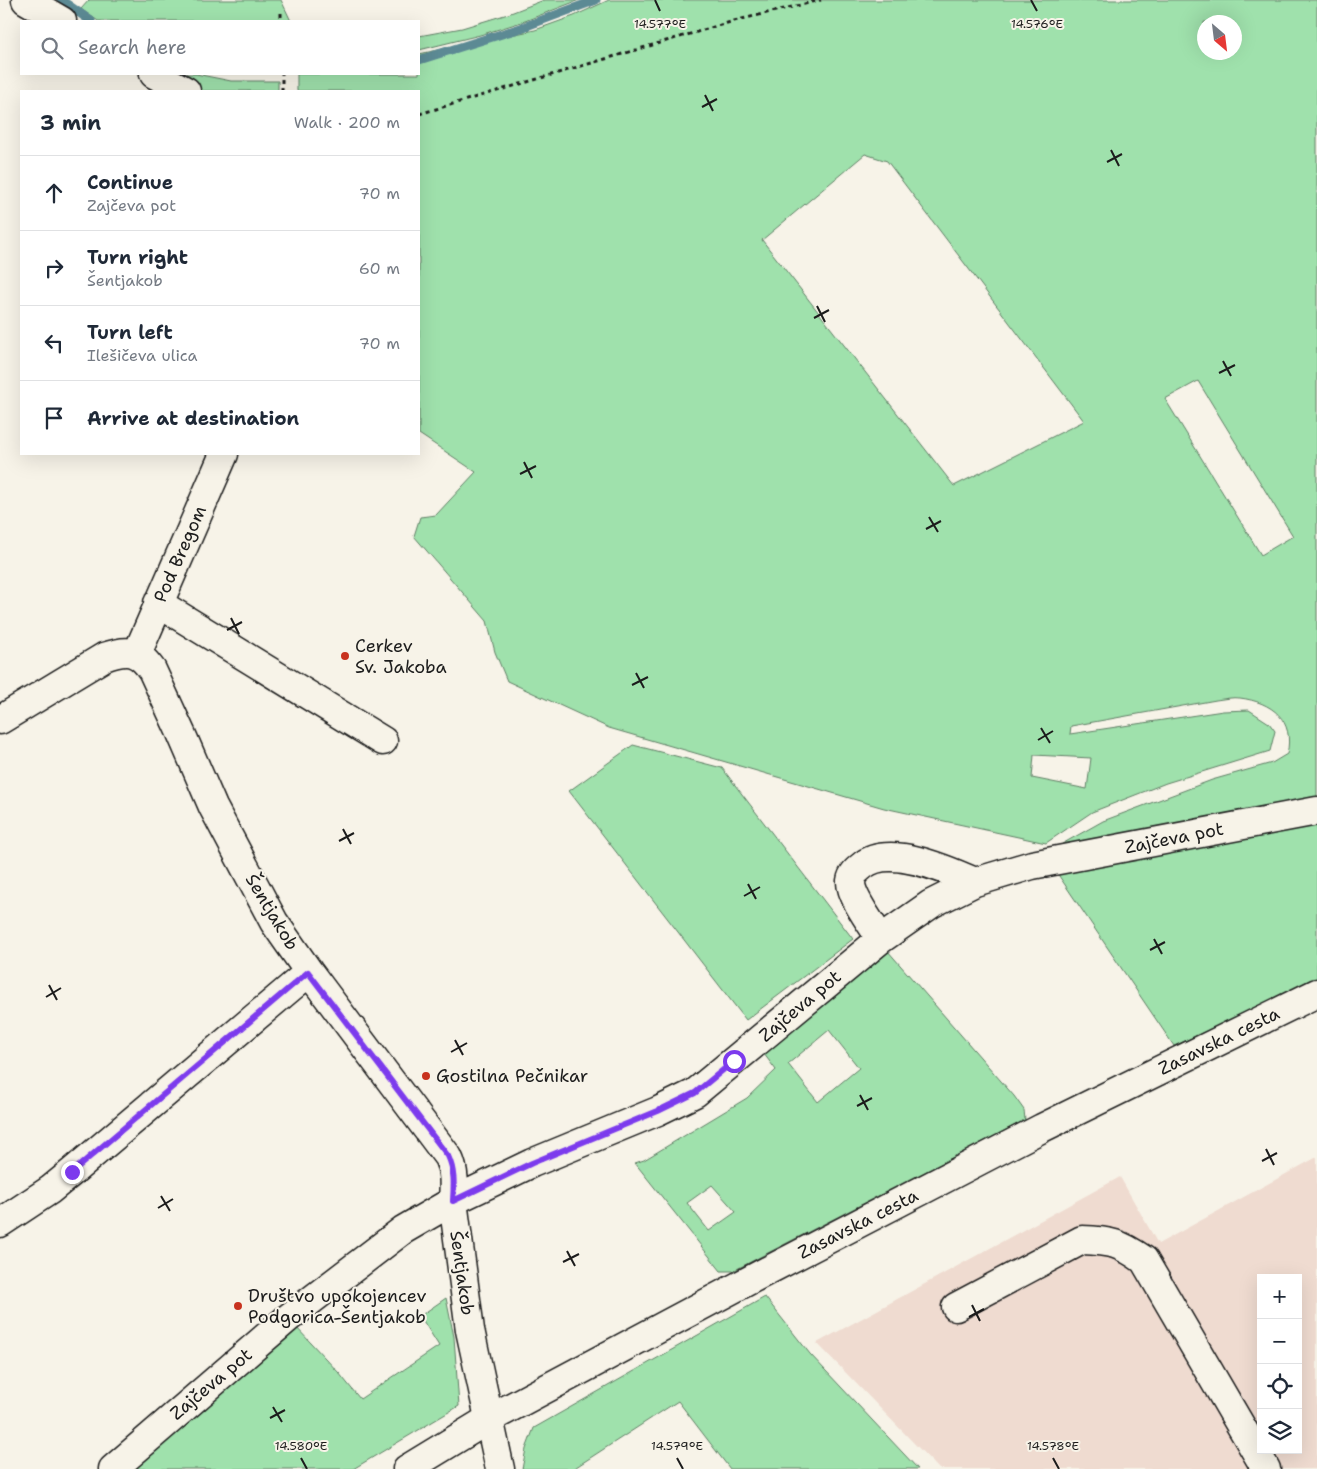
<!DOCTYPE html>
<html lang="en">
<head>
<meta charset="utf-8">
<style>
	body { margin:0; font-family:"Shantell Sans",sans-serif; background:#f6f6f7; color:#1f2937 }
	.controls { position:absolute; right:15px; bottom:15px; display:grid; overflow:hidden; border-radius:0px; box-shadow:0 5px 20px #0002 }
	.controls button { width:45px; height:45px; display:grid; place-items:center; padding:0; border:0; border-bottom:1px solid #e0e1e3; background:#fff; color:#1f2937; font:25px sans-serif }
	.compass { position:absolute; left:1197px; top:15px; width:45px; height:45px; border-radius:50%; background:#fff; box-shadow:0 5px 20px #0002; rotate:152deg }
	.stop { position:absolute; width:15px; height:15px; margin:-11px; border:4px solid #7c3aed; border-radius:50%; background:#fff }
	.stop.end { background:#7c3aed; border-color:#fff; box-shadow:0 1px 5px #0008 }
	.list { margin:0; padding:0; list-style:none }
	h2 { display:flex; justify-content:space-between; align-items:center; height:65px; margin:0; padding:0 20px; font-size:21px }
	h2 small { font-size:16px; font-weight:400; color:#747a83 }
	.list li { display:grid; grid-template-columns:32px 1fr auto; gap:15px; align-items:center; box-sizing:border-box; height:75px; padding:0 20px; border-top:1px solid #e0e1e3 }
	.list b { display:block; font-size:19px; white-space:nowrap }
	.list p { margin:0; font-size:16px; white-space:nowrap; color:#747a83 }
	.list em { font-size:16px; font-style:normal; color:#747a83 }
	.icon { flex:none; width:28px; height:28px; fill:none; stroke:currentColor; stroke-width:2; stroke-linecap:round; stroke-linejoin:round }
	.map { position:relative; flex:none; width:1317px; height:1469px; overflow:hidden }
	.search { position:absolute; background:#fff; box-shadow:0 5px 20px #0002; left:20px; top:20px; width:400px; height:55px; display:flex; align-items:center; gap:12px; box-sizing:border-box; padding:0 18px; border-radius:0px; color:#747a83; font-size:19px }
	.panel { position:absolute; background:#fff; box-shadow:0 5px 20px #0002; left:20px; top:90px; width:400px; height:365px; border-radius:0px }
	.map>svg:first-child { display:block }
</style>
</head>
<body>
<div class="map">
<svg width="1317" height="1469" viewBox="0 0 1317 1469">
	<rect width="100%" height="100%" fill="#f7f3e8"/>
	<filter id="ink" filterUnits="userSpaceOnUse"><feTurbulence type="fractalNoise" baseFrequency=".02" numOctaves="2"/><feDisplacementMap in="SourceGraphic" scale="10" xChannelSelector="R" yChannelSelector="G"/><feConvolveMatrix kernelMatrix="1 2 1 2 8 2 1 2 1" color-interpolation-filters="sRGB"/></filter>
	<g filter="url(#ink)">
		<path fill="#efdbd0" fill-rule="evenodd" d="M1317,1157V1469H939L817,1343L1120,1177L1158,1244ZM1261,1278H1298V1450H1261Z"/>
		<path fill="#9fe1ac" stroke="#5e7e64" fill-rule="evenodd" d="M89,0H281L291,21H98L81,9Z
			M544,0H579L525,21L480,35L419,50V36L462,28L508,14Z
			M609,0H1317V803L1063,852L1062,844L1103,821L1212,780L1272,763L1287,754C1295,720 1272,702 1240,698C1232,697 1224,699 1216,700L1071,726L1070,734L1223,711L1249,710L1269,723L1275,731L1270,751L1166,783L1092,812L1046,843L884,808L609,728L507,681L495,652L487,621L414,536L420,517L436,515L476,472L419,434V91H297V74H419V54L535,30L574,16ZM1204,22H1234V52H1204ZM865,154L887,161L1084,421L954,486L762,240ZM1198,381L1293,536L1261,555L1165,399ZM1034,755L1091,758L1087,789L1032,778Z
			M173,74H196L231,81H278V91H203Z
			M633,745L722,768L853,939L746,1020L569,791Z
			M1317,818V980L1174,1046L1057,873Z
			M887,950L1014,1096L1024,1110L1025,1120L733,1271H721L635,1163L644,1160L747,1098L776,1070L764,1054L775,1043ZM829,1030L859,1068L818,1102L788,1064ZM712,1185L736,1212L709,1231L687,1203Z
			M765,1297L810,1354L918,1469H730L678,1401L573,1469H522L526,1449L534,1428Z
			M446,1298L454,1337L459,1406L353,1469H131L296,1327L339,1373L360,1399L439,1346L420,1316Z"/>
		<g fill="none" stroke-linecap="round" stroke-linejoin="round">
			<path stroke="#5c8a94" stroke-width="9" d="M61,0L91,21
				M419,60L521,28L596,0"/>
			<defs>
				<path id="minor" d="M26,0L62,21
					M154,74L186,91
					M158,603L383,741
					M137,654L224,454
					M0,720L104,657C127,649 137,649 152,670L181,733L213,807L274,922L309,972L448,1157C455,1171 454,1185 453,1201L470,1330L500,1469
					M881,939C873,926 850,896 851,881C852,874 857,870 862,866C888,843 948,870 975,882
					M0,1223L50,1190L72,1172L309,972
					M956,1307L1082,1240C1111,1241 1120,1243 1144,1260L1266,1469
					M113,1469L288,1318L403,1230L453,1201L532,1163L658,1111L695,1093L881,939L931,904L975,882L1032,865L1317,811"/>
				<path id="major" d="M407,1469L489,1419L763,1273L1042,1128L1317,993"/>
			</defs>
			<use href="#minor" stroke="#1c1c1c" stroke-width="31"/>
			<use href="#major" stroke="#1c1c1c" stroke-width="31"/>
			<path stroke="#1c1c1c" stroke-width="3" stroke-dasharray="4 4" stroke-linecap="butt" d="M281,13V21
				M282,91V74
				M419,114L734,21L821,0"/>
			<use href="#minor" stroke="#f7f3e8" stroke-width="28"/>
			<use href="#major" stroke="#f7f3e8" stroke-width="28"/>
		</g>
	</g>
	<g fill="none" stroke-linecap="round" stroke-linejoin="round" filter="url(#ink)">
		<path stroke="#7c3aed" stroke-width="6" d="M72,1172L308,972L448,1156C455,1171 454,1185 453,1201L532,1163L658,1111L695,1093L734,1061"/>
	</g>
	<path fill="none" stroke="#1c1c1c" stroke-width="2" d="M655,0L660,11M1031,0L1037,11M705,95L713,111M702,107L717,99M1111,150L1119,166M1107,162L1122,154M817,306L825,322M814,318L829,310M1223,361L1231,376M1219,373L1235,365M524,462L532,478M520,474L536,466M929,517L938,532M926,529L941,521M231,618L239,634M227,630L242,622M636,673L644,688M632,685L648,677M1041,728L1050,743M1038,740L1053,731M343,829L351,844M339,841L354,833M748,884L756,899M744,896L760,887M1154,939L1162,954M1150,950L1165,942M49,985L57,1000M46,997L61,988M455,1040L463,1055M451,1052L467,1043M860,1095L868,1110M857,1106L872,1098M1266,1149L1274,1165M1262,1161L1277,1153M161,1196L170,1211M158,1208L173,1199M567,1251L575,1266M563,1262L579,1254M972,1305L980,1321M969,1317L984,1309M273,1407L282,1422M270,1418L285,1410M301,1458L307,1469M677,1458L683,1469M1053,1458L1059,1469"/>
	<g fill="#c8321e" stroke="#f7f3e8" stroke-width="2">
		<circle cx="345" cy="656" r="5"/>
		<circle cx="426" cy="1076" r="5"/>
		<circle cx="238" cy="1306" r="5"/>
	</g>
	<g text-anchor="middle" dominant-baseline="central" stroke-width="4" stroke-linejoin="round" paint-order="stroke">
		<g font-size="18" fill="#1c1c1c" stroke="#f7f3e8">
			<text transform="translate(180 554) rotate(-66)">Pod Bregom</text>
			<text transform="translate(1174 838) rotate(-11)">Zajčeva pot</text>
			<text transform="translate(272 912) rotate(59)">Šentjakob</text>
			<text transform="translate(800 1006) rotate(-40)">Zajčeva pot</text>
			<text transform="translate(1219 1041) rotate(-26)">Zasavska cesta</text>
			<text transform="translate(858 1224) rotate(-27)">Zasavska cesta</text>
			<text transform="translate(462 1273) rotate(82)">Šentjakob</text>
			<text transform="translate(211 1384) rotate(-40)">Zajčeva pot</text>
		</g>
		<g font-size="18" fill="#1c1c1c" stroke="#f7f3e8" text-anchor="start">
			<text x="355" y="646">Cerkev<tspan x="355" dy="21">Sv. Jakoba</tspan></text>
			<text x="436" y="1076">Gostilna Pečnikar</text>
			<text x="248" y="1296">Društvo upokojencev<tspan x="248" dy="21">Podgorica-Šentjakob</tspan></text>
		</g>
	</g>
	<g font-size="12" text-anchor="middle" fill="#1c1c1c" stroke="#f7f3e8" stroke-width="4" stroke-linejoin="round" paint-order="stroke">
		<text x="660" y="28">14.577°E</text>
		<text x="1037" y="28">14.576°E</text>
		<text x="301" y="1450">14.580°E</text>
		<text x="677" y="1450">14.579°E</text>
		<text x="1053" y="1450">14.578°E</text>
	</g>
</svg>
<div class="controls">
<button>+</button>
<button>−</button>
<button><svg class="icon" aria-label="locate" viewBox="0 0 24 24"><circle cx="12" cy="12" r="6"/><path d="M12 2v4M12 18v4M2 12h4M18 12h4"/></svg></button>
<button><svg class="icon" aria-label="layers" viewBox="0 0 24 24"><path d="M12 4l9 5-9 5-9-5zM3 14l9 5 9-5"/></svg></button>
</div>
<svg class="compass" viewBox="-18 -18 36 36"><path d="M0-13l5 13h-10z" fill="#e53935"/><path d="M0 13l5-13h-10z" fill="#747a83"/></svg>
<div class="stop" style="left:734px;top:1061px"></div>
<div class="stop end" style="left:72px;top:1172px"></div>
<div class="search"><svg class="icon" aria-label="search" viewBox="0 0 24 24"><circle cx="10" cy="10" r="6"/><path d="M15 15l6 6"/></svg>Search here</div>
<section class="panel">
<h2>3 min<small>Walk · 200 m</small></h2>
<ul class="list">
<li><svg class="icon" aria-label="ahead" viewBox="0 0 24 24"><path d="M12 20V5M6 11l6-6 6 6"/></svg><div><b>Continue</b><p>Zajčeva pot</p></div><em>70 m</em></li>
<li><svg class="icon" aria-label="right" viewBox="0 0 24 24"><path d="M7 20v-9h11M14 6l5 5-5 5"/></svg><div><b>Turn right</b><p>Šentjakob</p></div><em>60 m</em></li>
<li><svg class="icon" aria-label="left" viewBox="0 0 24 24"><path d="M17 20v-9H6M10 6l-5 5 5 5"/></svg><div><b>Turn left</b><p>Ilešičeva ulica</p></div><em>70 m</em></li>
<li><svg class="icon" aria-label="arrive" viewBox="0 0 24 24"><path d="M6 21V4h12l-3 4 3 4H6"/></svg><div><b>Arrive at destination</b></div></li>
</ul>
</section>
</div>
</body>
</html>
